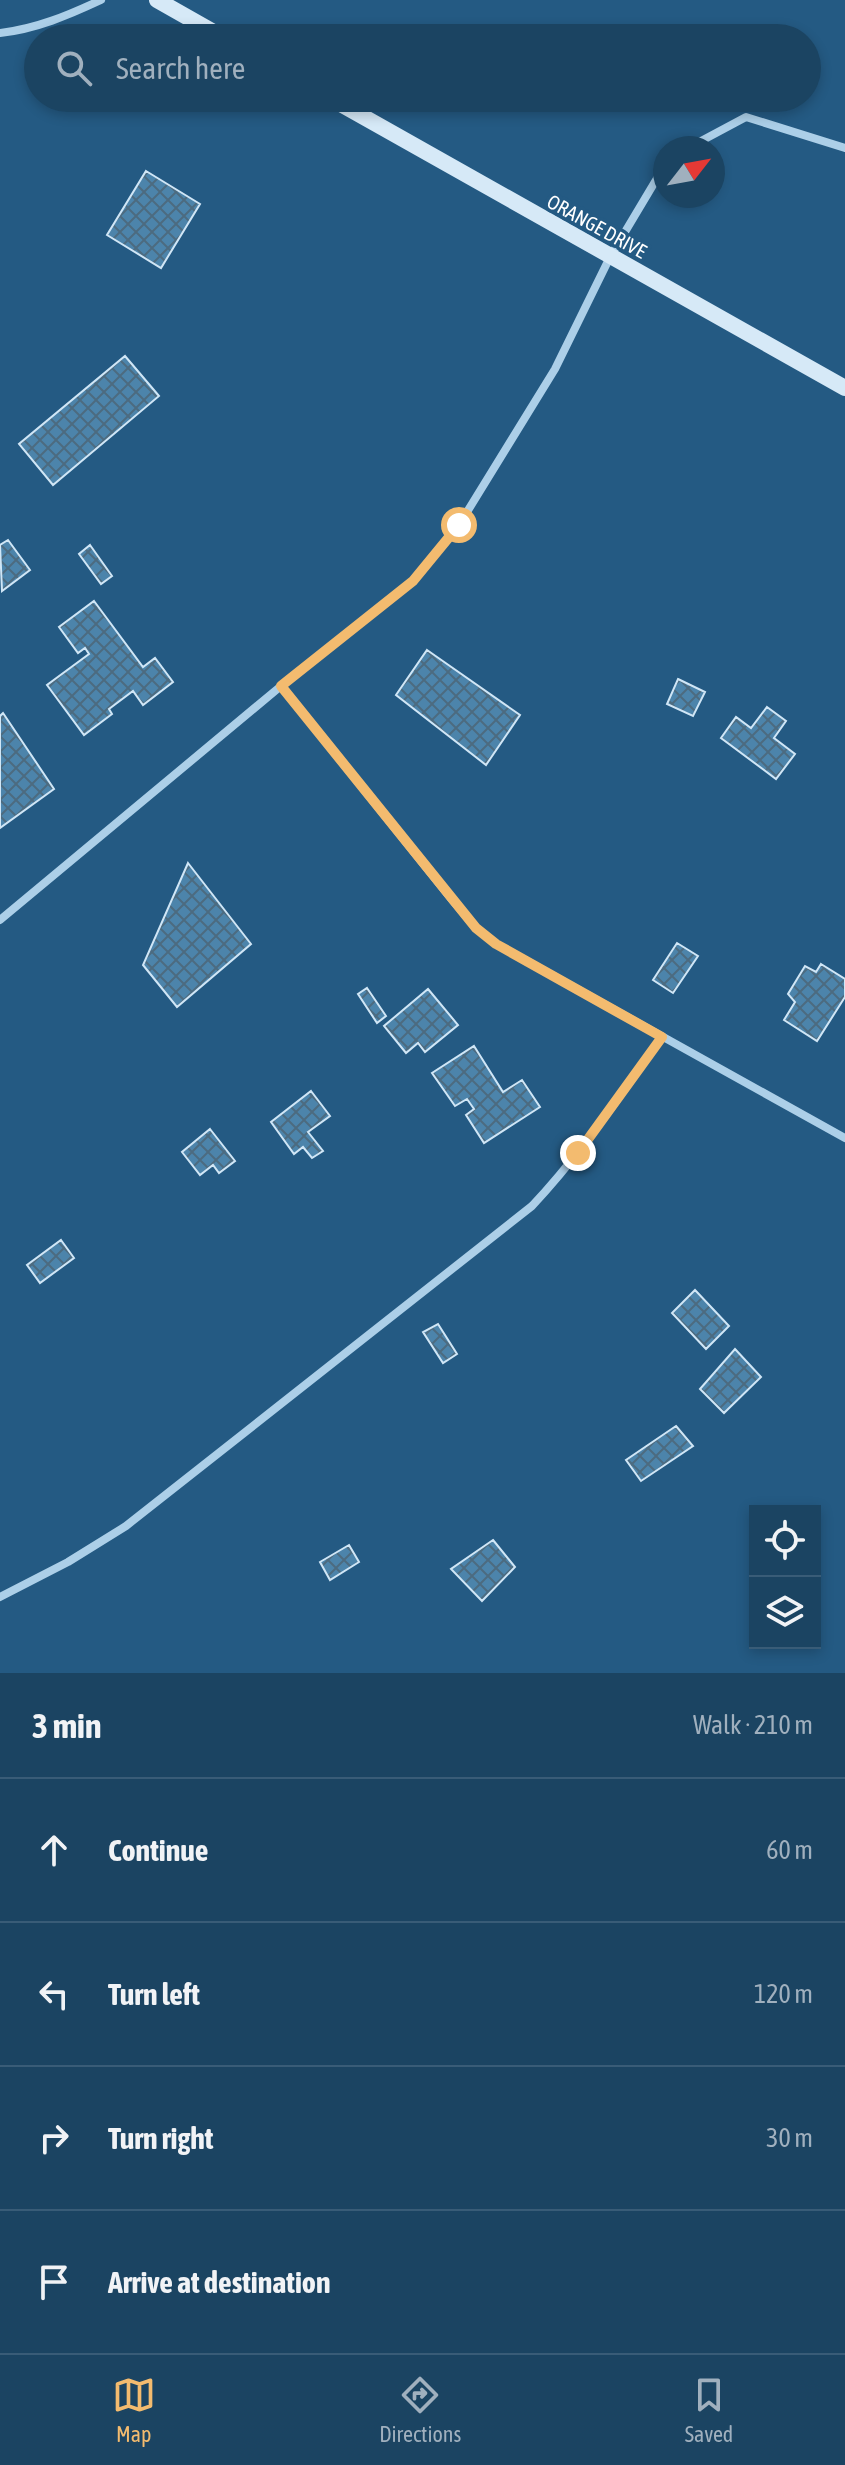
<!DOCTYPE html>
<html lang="en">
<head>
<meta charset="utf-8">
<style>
	body { margin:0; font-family:"Asap Condensed",sans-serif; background:#284e6b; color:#f1f3f6 }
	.controls { position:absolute; right:24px; bottom:24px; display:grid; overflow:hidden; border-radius:0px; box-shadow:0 4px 12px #0003 }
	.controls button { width:72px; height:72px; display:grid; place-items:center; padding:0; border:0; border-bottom:2px solid #395c77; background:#1b4462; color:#f1f3f6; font:40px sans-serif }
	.compass { position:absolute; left:653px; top:136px; width:72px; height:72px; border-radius:50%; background:#1b4462; box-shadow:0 4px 12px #0003; rotate:59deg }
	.stop { position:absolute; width:24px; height:24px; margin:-18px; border:6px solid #f3bb6f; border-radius:50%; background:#fff }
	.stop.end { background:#f3bb6f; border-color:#fff; box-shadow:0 2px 8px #0008 }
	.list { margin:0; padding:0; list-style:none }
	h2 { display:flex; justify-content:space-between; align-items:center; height:104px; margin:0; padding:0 32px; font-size:34px }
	h2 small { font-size:26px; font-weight:400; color:#a0b0be }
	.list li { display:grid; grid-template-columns:52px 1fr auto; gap:24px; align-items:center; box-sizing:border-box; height:144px; padding:0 32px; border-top:2px solid #395c77 }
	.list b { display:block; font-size:30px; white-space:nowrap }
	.list em { font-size:26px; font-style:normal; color:#a0b0be }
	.icon { flex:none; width:44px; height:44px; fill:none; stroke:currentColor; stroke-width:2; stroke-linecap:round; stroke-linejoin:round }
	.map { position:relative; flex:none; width:845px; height:1673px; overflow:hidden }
	.search { position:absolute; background:#1b4462; box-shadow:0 4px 12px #0003; left:24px; right:24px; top:24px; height:88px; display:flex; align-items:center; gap:20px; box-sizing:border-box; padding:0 28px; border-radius:44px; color:#a0b0be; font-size:30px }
	.sheet { height:680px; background:#1b4462 }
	nav { display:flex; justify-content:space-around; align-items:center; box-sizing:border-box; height:112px; border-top:2px solid #395c77; background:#1b4462; font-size:22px; color:#a0b0be }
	nav a { display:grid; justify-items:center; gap:4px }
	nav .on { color:#f3bb6f }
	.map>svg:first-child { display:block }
</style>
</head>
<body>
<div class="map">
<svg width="845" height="1673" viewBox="0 0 845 1673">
	<defs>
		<pattern id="building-cross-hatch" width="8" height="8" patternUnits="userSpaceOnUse" patternTransform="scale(2)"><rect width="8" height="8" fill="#4c84ab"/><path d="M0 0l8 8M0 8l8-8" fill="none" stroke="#4c6b80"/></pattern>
	</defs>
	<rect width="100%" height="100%" fill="#245a83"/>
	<path fill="url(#building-cross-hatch)" stroke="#d0e6f6" stroke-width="2" d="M146,171L200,204L161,268L107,235Z
		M125,356L159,396L53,485L19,444Z
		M8,540L30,570L2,591L0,545Z
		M90,545L112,576L101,584L79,554Z
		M94,601L143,667L155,658L173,682L143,705L133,691L109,709L112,714L84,735L47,685L89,654L85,648L78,653L59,627Z
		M427,650L520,715L486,765L396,695Z
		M678,679L705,692L693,716L667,704Z
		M767,707L786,721L774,738L795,754L776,779L721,738L736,717L751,728Z
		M3,713L54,789L0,828V716Z
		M188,863L251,944L177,1007L143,965Z
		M677,943L698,956L673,993L653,980Z
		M821,964L845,979V997L817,1041L784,1020L795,1002L788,994L805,966L816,972Z
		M367,988L386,1016L377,1023L358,994Z
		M428,989L458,1025L425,1052L418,1043L406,1053L384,1026Z
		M474,1046L503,1092L522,1080L540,1107L484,1143L466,1115L474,1109L467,1099L455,1106L432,1073Z
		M311,1091L330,1116L308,1132L323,1151L312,1158L303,1147L294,1154L271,1122Z
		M210,1129L235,1161L219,1173L213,1165L200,1175L182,1152Z
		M61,1240L74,1258L40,1283L27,1265Z
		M695,1290L729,1326L706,1349L672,1313Z
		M438,1324L457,1354L443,1363L423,1332Z
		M735,1349L761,1377L724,1413L700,1389Z
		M676,1426L693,1446L641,1481L626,1460Z
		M493,1540L515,1567L482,1601L451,1569Z
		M349,1545L359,1562L330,1580L320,1562Z"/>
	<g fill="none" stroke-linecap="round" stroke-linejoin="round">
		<path stroke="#accfe8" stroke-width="8" d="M0,33C36,29 69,15 101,0
			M688,148L746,117L845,148
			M281,686L453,901L476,928L496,944L845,1138
			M0,920L281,686L413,581L459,525L555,369L610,257L665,165
			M0,1597L68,1562L126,1526L532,1206C581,1154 620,1095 662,1037"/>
		<path stroke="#d6e9f7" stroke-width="16" d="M157,0L224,38
			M330,98L845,388"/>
	</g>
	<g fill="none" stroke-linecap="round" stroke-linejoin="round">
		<path stroke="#f3bb6f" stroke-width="10" d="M459,525L413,581L281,686L476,928L496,944L662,1037L578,1153"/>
	</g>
	<g text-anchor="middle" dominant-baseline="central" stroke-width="7" stroke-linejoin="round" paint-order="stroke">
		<g font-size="20" fill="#fff" stroke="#245a83">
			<text transform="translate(597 226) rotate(29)">ORANGE DRIVE</text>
		</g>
	</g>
</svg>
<div class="controls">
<button><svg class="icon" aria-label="locate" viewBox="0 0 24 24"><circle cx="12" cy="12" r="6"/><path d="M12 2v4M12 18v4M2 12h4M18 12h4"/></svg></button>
<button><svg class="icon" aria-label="layers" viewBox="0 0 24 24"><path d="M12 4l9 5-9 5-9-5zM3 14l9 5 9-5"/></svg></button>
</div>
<svg class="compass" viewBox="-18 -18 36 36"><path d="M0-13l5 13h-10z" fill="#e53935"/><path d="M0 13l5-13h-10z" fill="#a0b0be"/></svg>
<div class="stop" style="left:459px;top:525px"></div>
<div class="stop end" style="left:578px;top:1153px"></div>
<div class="search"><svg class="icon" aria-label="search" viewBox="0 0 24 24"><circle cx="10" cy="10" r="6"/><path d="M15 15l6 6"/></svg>Search here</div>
</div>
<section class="sheet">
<h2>3 min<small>Walk · 210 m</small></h2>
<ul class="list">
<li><svg class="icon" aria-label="ahead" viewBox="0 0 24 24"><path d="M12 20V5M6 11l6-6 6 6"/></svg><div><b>Continue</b></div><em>60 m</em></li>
<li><svg class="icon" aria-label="left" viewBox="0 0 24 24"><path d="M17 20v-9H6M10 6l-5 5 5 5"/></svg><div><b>Turn left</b></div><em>120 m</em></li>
<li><svg class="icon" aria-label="right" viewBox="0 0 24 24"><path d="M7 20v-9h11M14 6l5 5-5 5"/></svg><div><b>Turn right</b></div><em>30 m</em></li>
<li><svg class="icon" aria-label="arrive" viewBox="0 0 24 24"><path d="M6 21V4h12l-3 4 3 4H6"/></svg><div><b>Arrive at destination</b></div></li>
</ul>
</section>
<nav>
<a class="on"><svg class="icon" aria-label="map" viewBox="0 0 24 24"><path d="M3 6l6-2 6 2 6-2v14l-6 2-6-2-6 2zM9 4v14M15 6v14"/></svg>Map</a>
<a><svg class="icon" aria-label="directions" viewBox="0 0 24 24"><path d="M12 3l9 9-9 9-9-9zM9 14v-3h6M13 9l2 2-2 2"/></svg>Directions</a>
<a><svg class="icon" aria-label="saved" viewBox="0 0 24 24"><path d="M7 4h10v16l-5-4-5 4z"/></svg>Saved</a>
</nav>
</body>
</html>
